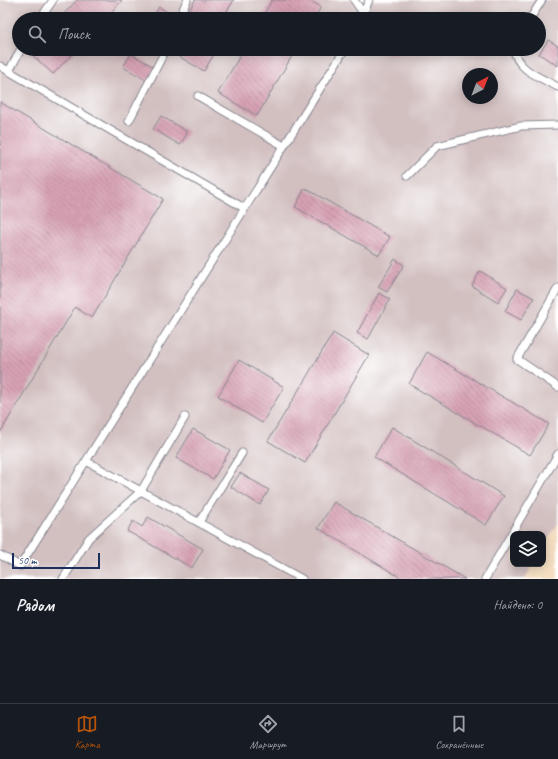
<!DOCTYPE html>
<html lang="ru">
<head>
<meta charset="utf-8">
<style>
	body { margin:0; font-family:Caveat,sans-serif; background:#242831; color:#f1f3f6 }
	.controls { position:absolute; right:12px; bottom:12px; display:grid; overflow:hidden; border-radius:8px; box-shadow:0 2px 10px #0003 }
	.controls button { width:36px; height:36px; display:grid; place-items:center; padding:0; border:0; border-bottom:1px solid #363941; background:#171b24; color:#f1f3f6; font:20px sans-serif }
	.compass { position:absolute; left:462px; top:68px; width:36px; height:36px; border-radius:50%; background:#171b24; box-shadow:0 2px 10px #0003; rotate:42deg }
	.scale { position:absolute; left:12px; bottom:10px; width:88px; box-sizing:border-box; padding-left:4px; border:2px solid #1b2f5e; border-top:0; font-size:11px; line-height:14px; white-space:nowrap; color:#1b2f5e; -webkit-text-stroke:3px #fff; paint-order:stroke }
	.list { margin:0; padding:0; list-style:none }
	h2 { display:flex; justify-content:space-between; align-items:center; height:52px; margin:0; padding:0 16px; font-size:17px }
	h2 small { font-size:13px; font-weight:400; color:#9ea1a6 }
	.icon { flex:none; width:22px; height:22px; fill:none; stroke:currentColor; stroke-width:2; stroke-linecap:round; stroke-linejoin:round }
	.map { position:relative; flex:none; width:558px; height:579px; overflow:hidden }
	.search { position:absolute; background:#171b24; box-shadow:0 2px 10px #0003; left:12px; right:12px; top:12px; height:44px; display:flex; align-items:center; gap:10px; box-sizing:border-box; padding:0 14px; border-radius:22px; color:#9ea1a6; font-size:15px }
	.sheet { height:124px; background:#171b24 }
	nav { display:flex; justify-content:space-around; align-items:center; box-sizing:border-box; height:56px; border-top:1px solid #363941; background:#171b24; font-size:11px; color:#9ea1a6 }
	nav a { display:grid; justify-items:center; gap:2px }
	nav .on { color:#b45309 }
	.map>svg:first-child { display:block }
</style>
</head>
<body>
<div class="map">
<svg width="558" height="579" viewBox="0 0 558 579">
	<defs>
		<pattern id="building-back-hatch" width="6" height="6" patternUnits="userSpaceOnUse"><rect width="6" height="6" fill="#d7a2b4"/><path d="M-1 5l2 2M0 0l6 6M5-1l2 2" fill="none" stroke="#ae8496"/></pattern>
	</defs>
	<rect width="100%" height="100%" fill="#fff"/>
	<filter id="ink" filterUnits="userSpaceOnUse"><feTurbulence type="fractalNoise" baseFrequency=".025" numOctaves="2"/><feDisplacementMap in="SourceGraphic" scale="8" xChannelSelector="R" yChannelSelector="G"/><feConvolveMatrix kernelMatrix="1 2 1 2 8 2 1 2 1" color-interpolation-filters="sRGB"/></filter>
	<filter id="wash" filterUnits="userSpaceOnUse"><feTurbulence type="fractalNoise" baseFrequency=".012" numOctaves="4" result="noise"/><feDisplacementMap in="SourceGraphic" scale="16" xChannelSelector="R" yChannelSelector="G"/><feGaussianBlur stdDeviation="0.9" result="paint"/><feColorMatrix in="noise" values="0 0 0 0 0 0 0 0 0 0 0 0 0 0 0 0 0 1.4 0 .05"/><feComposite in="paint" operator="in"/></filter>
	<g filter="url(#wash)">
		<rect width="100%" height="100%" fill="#f4dec2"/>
		<path fill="#d2bfc0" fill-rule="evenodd" d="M0,0H558V523L543,548V534H513V564H534L525,579H0ZM19,19H539V49H19ZM468,74H492V98H468Z"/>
		<g id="blocks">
			<path fill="url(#building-back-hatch)" d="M77,0H122L105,19H59Z
				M195,0H234L222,19H192L186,16Z
				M272,0H309L321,7L314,19H261Z
				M159,7L179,19H152Z
				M548,40L558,46V66L539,54Z
				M31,49H77L53,74L29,52Z
				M166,49H217L204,71Z
				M244,49H296L257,116L218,93Z
				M380,49H398L395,56Z
				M131,54L156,68L148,81L123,67Z
				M0,102L163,199L92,318L75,307L0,433Z
				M161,116L188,132L180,145L153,129Z
				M305,188L390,237L379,255L295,207Z
				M395,259L404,265L387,292L378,287Z
				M480,271L507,288L498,302L472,286Z
				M517,289L534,298L521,320L505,311Z
				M379,293L390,299L368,339L357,333Z
				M333,333L369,355L305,463L268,441Z
				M427,352L549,424L530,455L409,384Z
				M239,360L284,387L262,423L218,396Z
				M392,427L504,496L486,525L374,457Z
				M193,429L230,450L213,479L176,458Z
				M240,473L269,490L260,505L231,487Z
				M334,502L465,579H403L318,528Z
				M148,517L203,549L192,568L127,531L133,521L142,527Z"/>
		</g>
	</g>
	<g filter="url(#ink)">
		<use href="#blocks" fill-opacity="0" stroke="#888690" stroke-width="1"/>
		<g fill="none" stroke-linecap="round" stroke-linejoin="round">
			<defs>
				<path id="service" d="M354,0L363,13
					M40,19L53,0
					M179,19L187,0
					M361,19L369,0
					M530,19L542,0
					M514,49C516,70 542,78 558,87
					M0,66L244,208
					M9,71L21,49
					M198,96L284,146
					M129,121L166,49
					M407,176L437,146L521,126L558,125
					M558,288L517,359L558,387
					M86,461L302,579
					M199,522L242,453
					M0,555L20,566L345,49
					M63,579L89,538L141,491L185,417
					M485,579L558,454"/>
			</defs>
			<use href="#service" stroke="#888690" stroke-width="9"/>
			<use href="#service" stroke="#fff" stroke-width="7"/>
		</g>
	</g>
</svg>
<div class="controls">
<button><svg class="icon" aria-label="layers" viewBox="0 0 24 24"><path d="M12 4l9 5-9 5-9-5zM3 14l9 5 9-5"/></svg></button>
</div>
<svg class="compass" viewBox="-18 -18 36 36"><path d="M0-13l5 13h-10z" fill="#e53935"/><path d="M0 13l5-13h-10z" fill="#9ea1a6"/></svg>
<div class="scale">50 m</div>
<div class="search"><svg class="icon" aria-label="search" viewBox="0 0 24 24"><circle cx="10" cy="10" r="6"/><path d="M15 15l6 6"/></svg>Поиск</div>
</div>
<section class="sheet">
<h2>Рядом<small>Найдено: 0</small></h2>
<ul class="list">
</ul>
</section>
<nav>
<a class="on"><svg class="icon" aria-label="map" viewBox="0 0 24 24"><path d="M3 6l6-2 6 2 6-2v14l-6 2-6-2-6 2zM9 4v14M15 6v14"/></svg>Карта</a>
<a><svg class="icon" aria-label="directions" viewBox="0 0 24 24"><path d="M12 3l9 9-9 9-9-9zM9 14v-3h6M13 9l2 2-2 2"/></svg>Маршрут</a>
<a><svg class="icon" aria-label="saved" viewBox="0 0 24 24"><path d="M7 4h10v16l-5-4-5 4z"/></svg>Сохранённые</a>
</nav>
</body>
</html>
